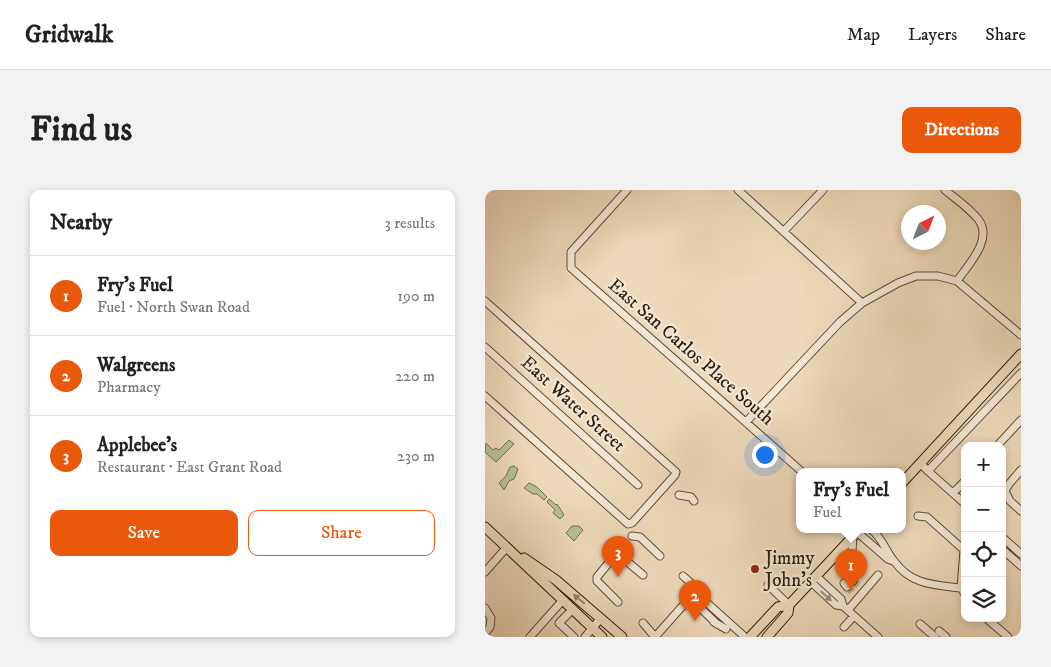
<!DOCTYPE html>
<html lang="en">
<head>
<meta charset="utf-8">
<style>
	body { margin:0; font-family:"IM FELL DW Pica",serif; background:#f2f2f2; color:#222 }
	.controls { position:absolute; right:15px; bottom:15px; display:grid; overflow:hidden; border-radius:10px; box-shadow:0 2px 8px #0003 }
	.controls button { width:45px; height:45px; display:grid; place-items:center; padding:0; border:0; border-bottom:1px solid #e0e0e0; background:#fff; color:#222; font:25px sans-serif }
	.compass { position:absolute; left:416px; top:15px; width:45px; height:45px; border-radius:50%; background:#fff; box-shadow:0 2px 8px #0003; rotate:42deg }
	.you { position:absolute; left:279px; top:264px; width:18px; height:18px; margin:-12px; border:4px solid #fff; border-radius:50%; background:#1a73e8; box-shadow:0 0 0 8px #1a73e833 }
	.badge { display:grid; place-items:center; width:32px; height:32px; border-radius:50%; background:#ea580c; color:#fff; font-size:16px; font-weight:700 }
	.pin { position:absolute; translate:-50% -41px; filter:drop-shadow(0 1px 2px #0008) }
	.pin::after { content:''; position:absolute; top:26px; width:18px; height:15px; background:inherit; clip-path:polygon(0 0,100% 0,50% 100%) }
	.popup { position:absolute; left:311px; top:278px; width:110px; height:65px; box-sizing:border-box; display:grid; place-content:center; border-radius:10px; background:#fff; filter:drop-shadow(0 1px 4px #0005); font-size:16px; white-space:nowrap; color:#767676 }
	.popup b { font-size:19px; color:#222 }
	.popup::after { content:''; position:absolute; left:50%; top:100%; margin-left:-10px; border:10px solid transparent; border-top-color:#fff }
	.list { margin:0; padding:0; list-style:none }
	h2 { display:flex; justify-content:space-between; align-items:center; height:65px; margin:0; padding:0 20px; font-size:21px }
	h2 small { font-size:16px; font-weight:400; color:#767676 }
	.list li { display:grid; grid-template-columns:32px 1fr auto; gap:15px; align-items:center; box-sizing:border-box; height:80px; padding:0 20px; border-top:1px solid #e0e0e0 }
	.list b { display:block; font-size:19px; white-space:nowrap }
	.list p { margin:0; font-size:16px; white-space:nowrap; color:#767676 }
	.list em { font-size:16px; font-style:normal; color:#767676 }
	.actions { display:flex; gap:10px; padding:15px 20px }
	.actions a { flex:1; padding:11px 0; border:1px solid #ea580c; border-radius:10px; text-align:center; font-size:18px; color:#ea580c }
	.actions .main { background:#ea580c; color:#fff }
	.icon { flex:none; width:28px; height:28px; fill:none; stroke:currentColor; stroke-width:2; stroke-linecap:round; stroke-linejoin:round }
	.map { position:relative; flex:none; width:536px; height:447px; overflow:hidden; border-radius:10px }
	header { display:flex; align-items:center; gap:30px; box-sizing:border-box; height:70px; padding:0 25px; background:#fff; border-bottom:1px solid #e0e0e0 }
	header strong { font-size:24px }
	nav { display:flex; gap:28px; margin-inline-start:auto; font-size:18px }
	.intro { display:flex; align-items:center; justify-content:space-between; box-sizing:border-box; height:120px; padding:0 30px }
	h1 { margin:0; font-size:35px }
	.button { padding:12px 22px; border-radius:10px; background:#ea580c; color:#fff; font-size:18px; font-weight:700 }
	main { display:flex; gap:30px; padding:0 30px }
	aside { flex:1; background:#fff; border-radius:10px; box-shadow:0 2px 8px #0003 }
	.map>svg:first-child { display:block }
</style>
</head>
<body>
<header>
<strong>Gridwalk</strong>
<nav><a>Map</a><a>Layers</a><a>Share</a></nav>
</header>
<div class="intro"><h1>Find us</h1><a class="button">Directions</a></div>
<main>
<aside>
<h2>Nearby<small>3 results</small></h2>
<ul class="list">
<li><span class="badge">1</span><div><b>Fry's Fuel</b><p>Fuel · North Swan Road</p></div><em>190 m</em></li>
<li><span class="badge">2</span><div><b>Walgreens</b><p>Pharmacy</p></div><em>220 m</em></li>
<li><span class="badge">3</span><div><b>Applebee's</b><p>Restaurant · East Grant Road</p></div><em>230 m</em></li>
</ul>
<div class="actions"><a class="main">Save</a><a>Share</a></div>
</aside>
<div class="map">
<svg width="536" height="447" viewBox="0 0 536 447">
	<rect width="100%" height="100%" fill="#edd8b9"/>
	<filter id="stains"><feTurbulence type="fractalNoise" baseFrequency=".004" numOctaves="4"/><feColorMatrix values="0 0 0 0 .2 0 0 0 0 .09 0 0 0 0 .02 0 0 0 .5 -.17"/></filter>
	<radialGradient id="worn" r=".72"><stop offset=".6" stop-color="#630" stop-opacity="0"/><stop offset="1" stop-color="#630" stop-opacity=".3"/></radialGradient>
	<path fill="#b4c092" stroke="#706e4e" d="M24,250L29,254L11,272L0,262L1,253L8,260L11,258L14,260Z
		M29,276L33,279L29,289L24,291L19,300L14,293L21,286L25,277Z
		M44,293L52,297L62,307L59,310L52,304H48L39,298Z
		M64,309L71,315L72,314L79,325L75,329L68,323L70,320L62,312Z
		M87,336H94L98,340L89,351L81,343Z"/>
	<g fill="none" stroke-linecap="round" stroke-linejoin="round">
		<path stroke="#c6b396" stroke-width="7" stroke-dasharray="7 3.5" stroke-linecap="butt" d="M368,391L376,397
			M362,397L369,404
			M211,419L217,424"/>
		<defs>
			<path id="minor" d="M142,0L86,62V78L316,281
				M253,0L377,113
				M299,41L338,0
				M472,91L536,145
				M0,111L191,282L190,285L147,333L143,334L0,206
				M0,157L153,295
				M261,232L355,132L377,113L413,93L431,86H453L472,91C483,75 509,49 493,29C484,18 471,9 460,0
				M512,256L536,230
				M435,273L443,281L536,183
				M443,281L480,314
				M520,301L524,294L536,280
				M520,301L525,311L536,321
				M468,303L480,291
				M194,305L206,307L209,311
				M433,326L442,327L479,360L476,398
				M386,339C398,349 400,360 409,371C426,395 450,395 476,398L480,404
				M372,342L403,369L408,371
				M147,346L155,347L175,366
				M368,346L367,361L373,370
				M517,347L536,364
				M517,359L536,376
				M350,368L358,365L376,374
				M0,382L22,357
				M198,386L207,394L210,402L260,447
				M331,386L356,409L358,416L393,447
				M364,388L368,391
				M326,392L351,415L358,416
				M359,393L362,397
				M283,395L304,415
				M205,408L232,434
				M133,412L112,391V387L132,363L158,385
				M0,418L6,428L5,437L0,443
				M87,420L74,433L89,447
				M363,420L393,385
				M501,428L523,447
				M229,432L241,439
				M158,433L170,447
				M435,434L450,447
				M359,437L369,426
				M454,441L461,447
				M45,447L77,411
				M100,447L116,428
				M170,447L210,402"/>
			<path id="major" d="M417,293L536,164
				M0,337L117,447
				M39,368L71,390L137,447
				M265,447L293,417L304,415L375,339
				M282,447L303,423L304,415"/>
		</defs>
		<use href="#minor" stroke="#5c4c36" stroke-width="9"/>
		<use href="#major" stroke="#2b1d0b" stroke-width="11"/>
		<use href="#minor" stroke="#f3e6d2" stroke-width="7"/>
		<use href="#major" stroke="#edd8b9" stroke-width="9"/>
	</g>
	<defs><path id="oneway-solid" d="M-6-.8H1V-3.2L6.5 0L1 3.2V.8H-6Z" transform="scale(1.25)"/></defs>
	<use fill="#998c78" href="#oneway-solid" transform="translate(341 406) rotate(42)"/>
	<use fill="#96846b" href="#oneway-solid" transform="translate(94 409) rotate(-140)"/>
	<circle fill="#8f2418" stroke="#f3e6d2" stroke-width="2" cx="270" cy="379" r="5"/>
	<g text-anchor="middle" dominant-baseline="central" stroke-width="4.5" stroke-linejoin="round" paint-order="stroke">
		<g font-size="19" fill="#2b1d0b" stroke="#f3e6d2">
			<text transform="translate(206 162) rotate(41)">East San Carlos Place South</text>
			<text transform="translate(88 214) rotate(42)">East Water Street</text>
		</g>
		<g font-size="19" fill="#2b1d0b" stroke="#f3e6d2" text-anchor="start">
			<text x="280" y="368">Jimmy<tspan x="280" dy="22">John's</tspan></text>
		</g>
	</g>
	<rect width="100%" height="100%" filter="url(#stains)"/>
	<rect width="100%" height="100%" fill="url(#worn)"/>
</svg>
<div class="controls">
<button>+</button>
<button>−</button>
<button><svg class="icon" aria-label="locate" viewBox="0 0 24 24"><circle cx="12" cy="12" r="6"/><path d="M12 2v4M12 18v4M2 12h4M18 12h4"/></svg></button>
<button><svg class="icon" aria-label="layers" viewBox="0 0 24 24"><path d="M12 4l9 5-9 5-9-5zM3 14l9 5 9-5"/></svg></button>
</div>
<svg class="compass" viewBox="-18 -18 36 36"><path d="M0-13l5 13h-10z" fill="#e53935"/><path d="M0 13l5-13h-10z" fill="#767676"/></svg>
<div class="you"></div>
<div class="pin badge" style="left:366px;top:400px">1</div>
<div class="popup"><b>Fry's Fuel</b>Fuel</div>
<div class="pin badge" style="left:210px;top:431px">2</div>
<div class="pin badge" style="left:133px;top:387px">3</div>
</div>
</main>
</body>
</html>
